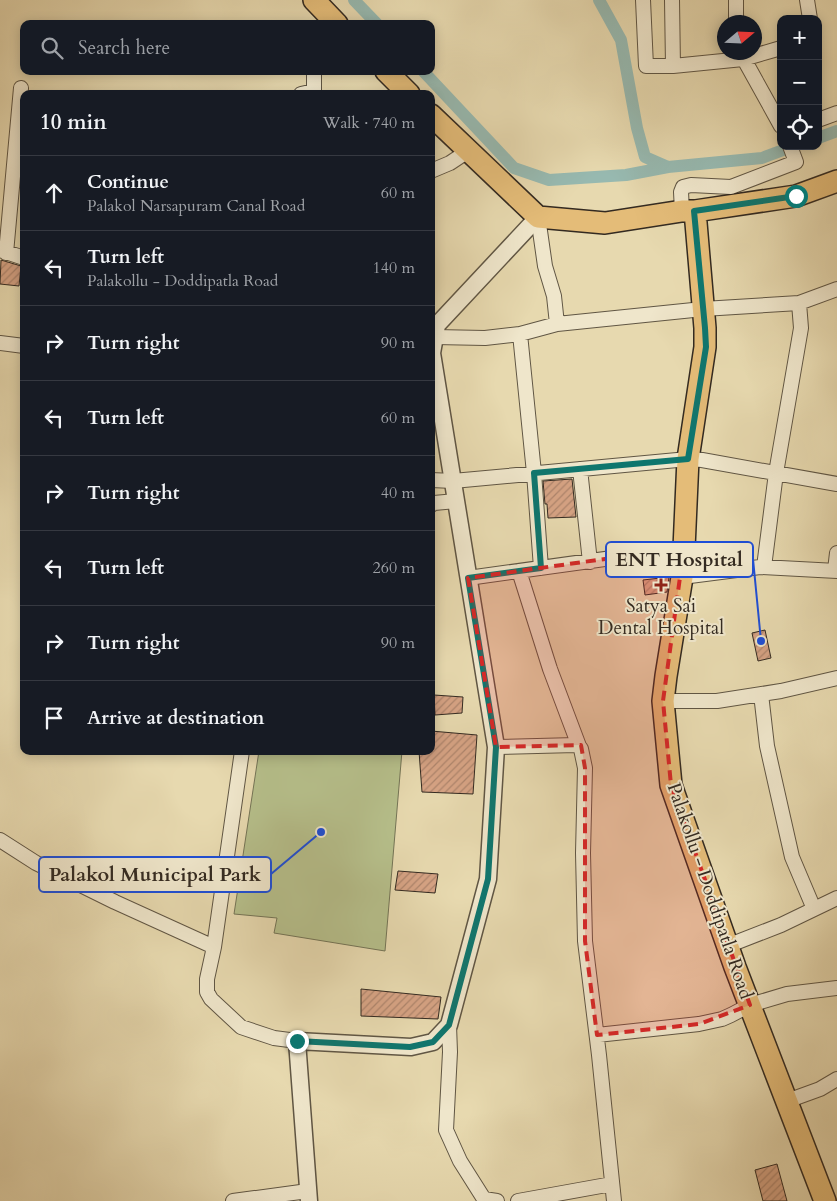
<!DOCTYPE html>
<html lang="en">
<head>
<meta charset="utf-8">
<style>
	body { margin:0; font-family:Cardo,serif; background:#242831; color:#f1f3f6 }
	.controls { position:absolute; right:15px; top:15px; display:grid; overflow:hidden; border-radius:10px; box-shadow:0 2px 12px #0003 }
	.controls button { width:45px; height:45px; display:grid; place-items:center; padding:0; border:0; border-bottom:1px solid #363941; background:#171b24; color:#f1f3f6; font:25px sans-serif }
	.compass { position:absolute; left:717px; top:15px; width:45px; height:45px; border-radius:50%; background:#171b24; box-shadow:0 2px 12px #0003; rotate:71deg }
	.stop { position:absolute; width:15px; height:15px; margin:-11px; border:4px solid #0f766e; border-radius:50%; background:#fff }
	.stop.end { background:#0f766e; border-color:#fff; box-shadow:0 1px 5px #0008 }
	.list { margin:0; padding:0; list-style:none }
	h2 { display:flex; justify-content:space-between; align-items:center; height:65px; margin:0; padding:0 20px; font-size:21px }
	h2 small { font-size:16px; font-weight:400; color:#9ea1a6 }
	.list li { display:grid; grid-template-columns:32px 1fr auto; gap:15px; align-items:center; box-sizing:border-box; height:75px; padding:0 20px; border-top:1px solid #363941 }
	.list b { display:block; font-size:19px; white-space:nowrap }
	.list p { margin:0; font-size:16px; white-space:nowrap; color:#9ea1a6 }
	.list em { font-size:16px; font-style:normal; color:#9ea1a6 }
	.icon { flex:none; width:28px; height:28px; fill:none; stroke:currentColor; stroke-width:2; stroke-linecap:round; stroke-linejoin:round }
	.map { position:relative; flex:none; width:837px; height:1201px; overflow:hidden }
	.search { position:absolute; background:#171b24; box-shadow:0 2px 12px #0003; left:20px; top:20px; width:415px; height:55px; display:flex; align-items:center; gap:12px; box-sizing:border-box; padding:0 18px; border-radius:10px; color:#9ea1a6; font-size:19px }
	.panel { position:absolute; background:#171b24; box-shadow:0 2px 12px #0003; left:20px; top:90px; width:415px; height:665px; border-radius:10px }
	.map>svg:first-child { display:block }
</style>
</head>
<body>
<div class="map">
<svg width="837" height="1201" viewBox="0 0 837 1201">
	<defs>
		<pattern id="building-hatch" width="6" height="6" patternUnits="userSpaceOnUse" patternTransform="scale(1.25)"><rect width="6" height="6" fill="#d6a384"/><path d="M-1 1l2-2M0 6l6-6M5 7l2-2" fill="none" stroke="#ae856c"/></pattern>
	</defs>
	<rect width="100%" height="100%" fill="#e7d9af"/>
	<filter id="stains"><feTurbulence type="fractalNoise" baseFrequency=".004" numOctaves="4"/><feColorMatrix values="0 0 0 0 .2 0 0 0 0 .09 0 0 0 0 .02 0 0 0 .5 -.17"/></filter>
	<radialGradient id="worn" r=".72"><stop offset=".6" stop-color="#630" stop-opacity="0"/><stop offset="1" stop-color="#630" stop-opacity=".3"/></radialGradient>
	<path fill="#b6bf8b" stroke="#747456" d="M259,751H402L385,951L274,933L277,918L234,914Z"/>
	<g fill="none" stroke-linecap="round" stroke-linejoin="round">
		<path stroke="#97b9b0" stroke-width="12" d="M354,0L377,24
			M599,0L621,40L637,128L645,157L668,167L762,158L794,146
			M423,71L514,168L549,180L626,175L668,167
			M818,138L837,131"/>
	</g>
	<path fill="url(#building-hatch)" stroke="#332a21" d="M1,260L21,266L19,286L0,284Z
		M572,479L576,517L548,518L547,504H545L543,481Z
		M669,577L667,592L645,595L643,580Z
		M765,630L771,658L758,661L752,633Z
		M434,695L463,697L462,713L435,715Z
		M431,731L477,735L473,794L422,792L419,751H431Z
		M398,871L438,874L435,893L395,890Z
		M361,989L441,997L438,1019L361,1016Z
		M777,1164L787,1201H763L755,1170Z"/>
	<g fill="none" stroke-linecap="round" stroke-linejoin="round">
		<defs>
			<path id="minor" d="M643,0L646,66H673L743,59L781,48
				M672,0L673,66
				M736,0V22
				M807,0L810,19
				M740,52L781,126
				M301,94L314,91
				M314,94V71
				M818,120L837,113
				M431,171L450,163L468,151
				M682,211L681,192L683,187L691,185L731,187L796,162L790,146
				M538,217L545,266L554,296L557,324L703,309L799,303L837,289
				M0,250L24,258
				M6,253L21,88
				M520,334L534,473L541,568
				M435,337L485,338L520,334L557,324
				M0,343L24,346
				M580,469L590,562
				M431,480L453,481L688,459L702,460L837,484
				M431,505L434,503L456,501
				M764,567L776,473L801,328L799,303
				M835,570L837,553
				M519,571L550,669L579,746
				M682,577L760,567L837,571
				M468,578L684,548
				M761,694L767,746L792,857L814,909
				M663,701H717L781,691L837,678
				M496,747L576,745L579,746L581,749L585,768L583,853L585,941L599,1055L614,1201
				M242,751L214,947L207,979V992L211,999L241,1027L274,1038L297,1041
				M0,840L36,863L115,902L214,947
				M727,946L781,925L837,898
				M449,1025L450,1052L446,1130L460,1161L484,1199L497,1201
				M597,1035L699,1024L722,1019L731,1015L750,1005L787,994L837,988
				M787,1101L820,1089L837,1079
				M233,1201L308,1191
				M518,1201L612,1184"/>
			<path id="tertiary" d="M309,1201L297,1041L411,1047L433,1042L449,1025L488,879L496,747L432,353L437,325L538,217"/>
			<path id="primary" d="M314,0L337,24
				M386,71L409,94
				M431,115L538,217L605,223L682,211H695L796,196L837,181
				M695,211L705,328V347L688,459L683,571L666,676L663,701L671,785L735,967L825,1201"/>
		</defs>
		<use href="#minor" stroke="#605644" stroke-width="16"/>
		<use href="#tertiary" stroke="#605644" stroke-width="19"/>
		<use href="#primary" stroke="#332a21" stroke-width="24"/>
		<use href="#minor" stroke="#efe6cb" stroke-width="14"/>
		<use href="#tertiary" stroke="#efe6cb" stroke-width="16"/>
		<use href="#primary" stroke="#e4bc78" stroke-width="21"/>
	</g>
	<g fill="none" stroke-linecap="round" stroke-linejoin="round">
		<path stroke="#0f766e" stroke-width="6" d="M297,1041L410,1047L433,1042L449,1025L488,879L496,747L468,578L541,568L534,473L688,459L706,347L705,328L694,211L796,196"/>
	</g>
	<path fill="#d62828" fill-opacity="0.2" stroke="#d62828" stroke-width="4" stroke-dasharray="10 6" stroke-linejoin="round" d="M684,548L663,701L671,785L750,1005L699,1024L597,1035L585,941V768L581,745L496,747L468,578Z"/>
	<path fill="#8f2418" stroke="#efe6cb" stroke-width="2" d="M658.5 577.5h5v5h5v5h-5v5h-5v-5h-5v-5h5z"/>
	<g text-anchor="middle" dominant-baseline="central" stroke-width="4" stroke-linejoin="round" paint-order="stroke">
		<g font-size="19" fill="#332a21" stroke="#efe6cb">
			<text x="661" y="606">Satya Sai<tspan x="661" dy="22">Dental Hospital</tspan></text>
		</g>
		<g font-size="19" fill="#332a21" stroke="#efe6cb">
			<text transform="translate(710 891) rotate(71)">Palakollu - Doddipatla Road</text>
		</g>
	</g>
	<path fill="none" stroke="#1d4ed8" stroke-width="2" d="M761 641L753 559M321 832L271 874"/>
	<g fill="#1d4ed8" stroke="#efe6cb" stroke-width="2">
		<circle cx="761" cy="641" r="5"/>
		<circle cx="321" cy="832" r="5"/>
	</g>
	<g fill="#efe6cb" stroke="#1d4ed8" stroke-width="2">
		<rect x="606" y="542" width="147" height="35" rx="5"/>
		<rect x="39" y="857" width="232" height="35" rx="5"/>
	</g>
	<g font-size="20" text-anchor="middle" font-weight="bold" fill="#332a21">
		<text x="679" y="566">ENT Hospital</text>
		<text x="155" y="881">Palakol Municipal Park</text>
	</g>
	<rect width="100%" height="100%" filter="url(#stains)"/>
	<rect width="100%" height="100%" fill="url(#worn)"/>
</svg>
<div class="controls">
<button>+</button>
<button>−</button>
<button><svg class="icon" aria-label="locate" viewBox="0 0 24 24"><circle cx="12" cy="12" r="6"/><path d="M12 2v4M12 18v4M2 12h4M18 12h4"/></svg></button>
</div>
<svg class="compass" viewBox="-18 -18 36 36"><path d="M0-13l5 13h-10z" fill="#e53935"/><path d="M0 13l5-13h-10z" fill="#9ea1a6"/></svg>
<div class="stop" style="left:796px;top:196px"></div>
<div class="stop end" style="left:297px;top:1041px"></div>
<div class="search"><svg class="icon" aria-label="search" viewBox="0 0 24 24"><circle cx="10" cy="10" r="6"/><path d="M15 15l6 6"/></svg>Search here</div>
<section class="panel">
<h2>10 min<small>Walk · 740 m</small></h2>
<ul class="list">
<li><svg class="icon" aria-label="ahead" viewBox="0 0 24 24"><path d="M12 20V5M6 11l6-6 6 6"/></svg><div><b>Continue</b><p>Palakol Narsapuram Canal Road</p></div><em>60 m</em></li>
<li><svg class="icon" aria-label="left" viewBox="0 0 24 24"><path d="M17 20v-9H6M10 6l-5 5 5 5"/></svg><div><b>Turn left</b><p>Palakollu - Doddipatla Road</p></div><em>140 m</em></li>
<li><svg class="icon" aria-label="right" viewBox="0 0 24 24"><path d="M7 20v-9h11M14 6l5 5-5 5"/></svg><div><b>Turn right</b></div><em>90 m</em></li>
<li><svg class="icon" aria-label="left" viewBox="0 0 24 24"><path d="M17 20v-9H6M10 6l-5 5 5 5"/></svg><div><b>Turn left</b></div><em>60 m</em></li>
<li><svg class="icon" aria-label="right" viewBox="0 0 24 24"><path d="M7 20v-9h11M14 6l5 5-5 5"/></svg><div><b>Turn right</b></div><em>40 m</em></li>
<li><svg class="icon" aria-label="left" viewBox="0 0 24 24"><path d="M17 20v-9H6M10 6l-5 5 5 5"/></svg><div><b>Turn left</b></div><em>260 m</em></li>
<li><svg class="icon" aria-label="right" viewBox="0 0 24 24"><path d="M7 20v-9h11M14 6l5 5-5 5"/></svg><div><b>Turn right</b></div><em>90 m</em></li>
<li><svg class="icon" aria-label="arrive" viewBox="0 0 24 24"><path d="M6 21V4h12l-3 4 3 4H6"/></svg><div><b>Arrive at destination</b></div></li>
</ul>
</section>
</div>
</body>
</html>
